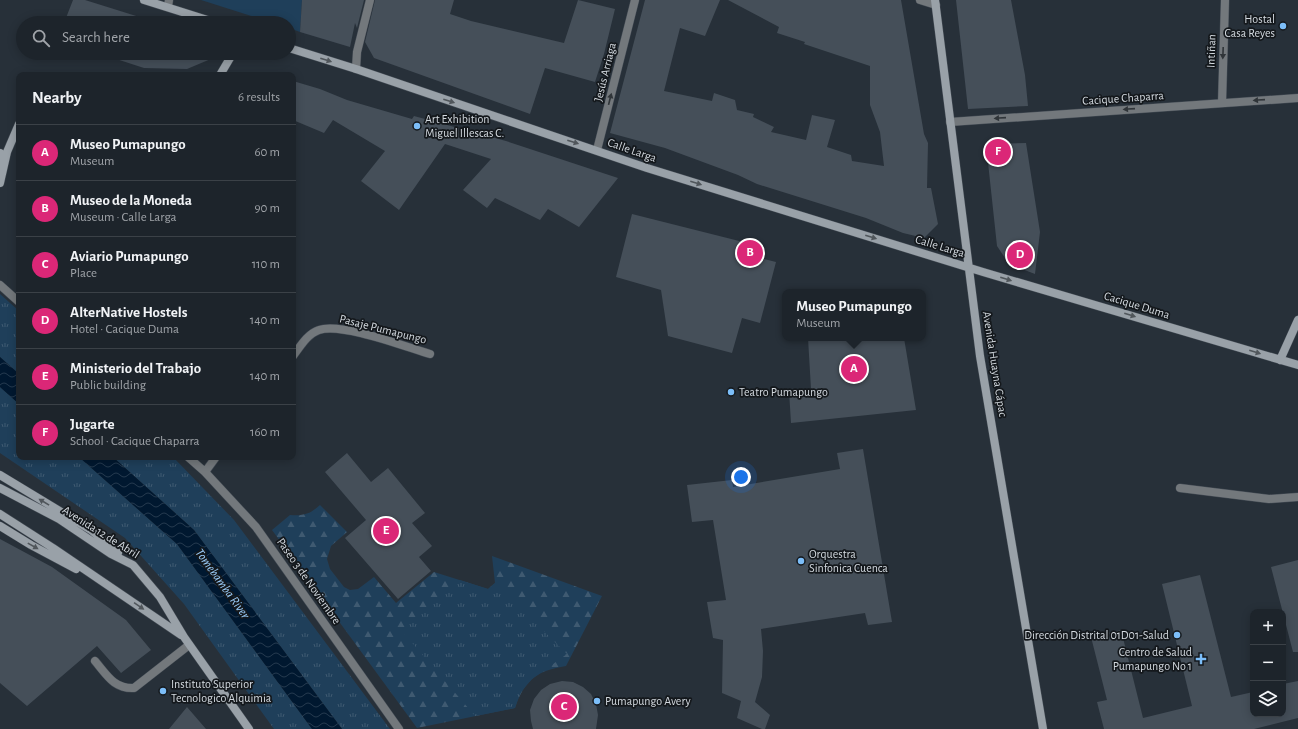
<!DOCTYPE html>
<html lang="en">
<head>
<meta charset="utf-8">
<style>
	body { margin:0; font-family:"Alegreya Sans",sans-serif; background:#2a3037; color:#f1f3f6 }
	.controls { position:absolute; right:12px; bottom:12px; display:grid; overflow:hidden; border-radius:8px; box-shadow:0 2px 10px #0003 }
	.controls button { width:36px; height:36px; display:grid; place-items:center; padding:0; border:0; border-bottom:1px solid #3b4147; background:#1d242b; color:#f1f3f6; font:20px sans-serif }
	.you { position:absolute; left:741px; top:477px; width:14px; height:14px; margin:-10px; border:3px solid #fff; border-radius:50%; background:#1a73e8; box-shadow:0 0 0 6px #1a73e833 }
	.badge { display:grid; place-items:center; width:26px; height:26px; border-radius:50%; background:#db2777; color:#fff; font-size:13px; font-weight:700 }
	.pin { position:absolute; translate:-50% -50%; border:2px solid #fff; box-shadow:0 1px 4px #0006 }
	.popup { position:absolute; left:782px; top:289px; width:144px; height:52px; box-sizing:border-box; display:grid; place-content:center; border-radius:8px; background:#1d242b; filter:drop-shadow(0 1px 3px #0005); font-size:13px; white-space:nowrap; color:#a0a4a9 }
	.popup b { font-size:15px; color:#f1f3f6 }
	.popup::after { content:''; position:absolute; left:50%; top:100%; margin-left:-8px; border:8px solid transparent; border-top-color:#1d242b }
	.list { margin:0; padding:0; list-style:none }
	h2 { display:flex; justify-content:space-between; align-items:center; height:52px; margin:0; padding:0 16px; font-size:17px }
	h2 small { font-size:13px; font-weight:400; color:#a0a4a9 }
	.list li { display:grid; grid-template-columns:26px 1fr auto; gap:12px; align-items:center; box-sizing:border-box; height:56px; padding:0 16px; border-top:1px solid #3b4147 }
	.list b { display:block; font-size:15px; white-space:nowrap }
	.list p { margin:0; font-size:13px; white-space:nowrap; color:#a0a4a9 }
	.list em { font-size:13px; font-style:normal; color:#a0a4a9 }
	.icon { flex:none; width:22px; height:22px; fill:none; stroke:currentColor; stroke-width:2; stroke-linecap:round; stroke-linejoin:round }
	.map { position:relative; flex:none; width:1298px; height:729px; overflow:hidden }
	.search { position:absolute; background:#1d242b; box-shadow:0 2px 10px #0003; left:16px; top:16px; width:280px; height:44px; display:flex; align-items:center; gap:10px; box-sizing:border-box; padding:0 14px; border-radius:22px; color:#a0a4a9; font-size:15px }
	.panel { position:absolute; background:#1d242b; box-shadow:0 2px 10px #0003; left:16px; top:72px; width:280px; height:388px; border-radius:8px }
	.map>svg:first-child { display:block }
</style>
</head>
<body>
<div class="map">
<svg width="1298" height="729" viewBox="0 0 1298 729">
	<defs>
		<pattern id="forest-firs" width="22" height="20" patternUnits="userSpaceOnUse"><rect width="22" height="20" fill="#1f3f5a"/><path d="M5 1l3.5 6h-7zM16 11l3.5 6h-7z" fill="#3f5a71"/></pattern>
		<pattern id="park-tufts" width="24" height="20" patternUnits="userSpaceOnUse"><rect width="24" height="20" fill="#1f3f5a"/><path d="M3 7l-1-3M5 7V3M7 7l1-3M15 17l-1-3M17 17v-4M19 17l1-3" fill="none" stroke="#3f5a71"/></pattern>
		<pattern id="water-waves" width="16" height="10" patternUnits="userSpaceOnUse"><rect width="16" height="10" fill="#001830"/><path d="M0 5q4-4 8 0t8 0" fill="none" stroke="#24394e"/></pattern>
	</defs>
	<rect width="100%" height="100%" fill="#273039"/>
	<path fill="#1f3f5a" d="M201,0H302L300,32L289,28V23H273Z"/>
	<path fill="url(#forest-firs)" d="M320,505L347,532L331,546L327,559L330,569L344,587L350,590L358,589L374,577L396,603L434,572L488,589L495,583L492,556L602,596L566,666C537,671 525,679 515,708L417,728L272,530L290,515C304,516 310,514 320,505Z"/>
	<path fill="url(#park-tufts)" d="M0,294L19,311V374L0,357Z
		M0,387L19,404V457H79L177,544L312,729H274L184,604L125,538L0,453Z
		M113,457H173L234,520L390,729H342L194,530Z
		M460,580L488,589L495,583L567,654L532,679L520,693L515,708L475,716L401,630Z"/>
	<path fill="url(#water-waves)" d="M0,357L19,374V404L0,387Z
		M79,457H113L194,530L342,729H312L177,544Z"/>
	<path fill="#454f59" d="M73,0H85L149,20V23H64Z
		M302,0H364L357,28L355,23L350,47L300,32Z
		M375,0H454L450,14L471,21L564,43L578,0L615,9L604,54L595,82L545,68L530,114L374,58L365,42Z
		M645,0H720L705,36L680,28L664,91L712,101L714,93L735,100L737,110L754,114L753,117L774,127L771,132L806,140L812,115L835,120L827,147L851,155L852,161L884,166L880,132L870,105V66L804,44L805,42L777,33L779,27L728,0H901L924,134L928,143L927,188H931L938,224L924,238L903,233L866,218L757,184L738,175L665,148L610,133Z
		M956,0H1011L1025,75L1028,106L968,109Z
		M107,53H225L187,69L144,68L107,56Z
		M293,81L320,89L347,100L412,119L414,116L506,141L618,178L579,227L548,209L540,220L495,198L487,208L463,190L491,159L445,144L399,210L361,181L385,151L333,120L324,133L293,120Z
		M1026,143L1040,232L1035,274L1009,264L997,246L986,144Z
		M632,214L759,246L756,257L776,262L760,323L742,318L732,353L668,336L661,290L616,277Z
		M808,338H904L916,410L791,423L789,391L811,389Z
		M863,449L892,622L868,625L865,613L761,629L763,651L762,677L755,702L770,715L765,729H762L737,718L741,701L722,693L723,640L713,638L707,602L726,600L713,520L692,522L687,485L732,480L733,487L840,469L837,453Z
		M347,453L371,482L388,468L425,513L412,523L432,546L419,557L431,571L398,599L345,538L366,520L325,472Z
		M0,539L52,567L126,620L151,650L121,673L97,646L27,706L0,683Z
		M1298,560V652H1293L1271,567Z
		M1200,575L1231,697L1253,692V714H1283V684L1298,681V718L1254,729H1104L1097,702L1107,700L1091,637L1121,630L1143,718L1192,706L1162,584Z
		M562,681L573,682L583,687L591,694L596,704L598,715L596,729H533L531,721L530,710L534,699L541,690L550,684Z
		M187,707L206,729H169Z"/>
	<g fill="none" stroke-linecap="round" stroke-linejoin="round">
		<defs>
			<path id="street" d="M920,0L936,5
				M168,6L169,0
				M356,69L357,52L370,0
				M1222,103L1225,0
				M950,122L1298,98
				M597,150L635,0
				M0,285L19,302
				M293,356C300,347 307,334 319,330C341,322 406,347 430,354
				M188,457L205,472L256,527L399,729
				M205,472L216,457
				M1180,488L1269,499L1298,497
				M95,661C107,675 114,689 134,688L189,645"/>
			<path id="secondary" d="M144,0L217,23
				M935,0L980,356L1043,729
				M289,48L356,69L647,168L983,272L1298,365
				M220,75L233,53
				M0,153L2,174L0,183
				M2,174L7,152L19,124
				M1280,360L1298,320
				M0,475L91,530L118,553
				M0,488L59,519L111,554L133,565L160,597L184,637L249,729
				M0,514L53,548L181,635
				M0,526L31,545L76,569"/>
		</defs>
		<use href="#street" stroke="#434b54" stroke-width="9"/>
		<use href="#secondary" stroke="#434b54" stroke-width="9"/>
		<use href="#street" stroke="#73787c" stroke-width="8"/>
		<use href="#secondary" stroke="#99a1a8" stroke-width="8"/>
	</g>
	<defs><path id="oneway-solid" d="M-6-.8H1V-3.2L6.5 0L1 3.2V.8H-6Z"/></defs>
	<g fill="#303539">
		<use href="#oneway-solid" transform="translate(1223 53) rotate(92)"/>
		<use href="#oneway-solid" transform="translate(610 99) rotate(-76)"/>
		<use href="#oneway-solid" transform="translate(1259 100) rotate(176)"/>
		<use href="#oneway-solid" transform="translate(1129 109) rotate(176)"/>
		<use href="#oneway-solid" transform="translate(1000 118) rotate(176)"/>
	</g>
	<g fill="#50565b">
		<use href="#oneway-solid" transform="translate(326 60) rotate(18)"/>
		<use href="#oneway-solid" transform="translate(449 101) rotate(18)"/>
		<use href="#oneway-solid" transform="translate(573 142) rotate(18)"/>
		<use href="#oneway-solid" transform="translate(696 183) rotate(17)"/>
		<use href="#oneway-solid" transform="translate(871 237) rotate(17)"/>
		<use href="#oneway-solid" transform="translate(1006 279) rotate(17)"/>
		<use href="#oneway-solid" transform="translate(1130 315) rotate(17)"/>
		<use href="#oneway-solid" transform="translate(1255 352) rotate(17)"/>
		<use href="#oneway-solid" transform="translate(44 502) rotate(-149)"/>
		<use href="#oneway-solid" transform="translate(33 546) rotate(29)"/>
		<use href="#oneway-solid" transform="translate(139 606) rotate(34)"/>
	</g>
	<g fill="#7cbef9" stroke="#14181c" stroke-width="1.5">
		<circle cx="1283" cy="26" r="4"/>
		<circle cx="417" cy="126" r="4"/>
		<circle cx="731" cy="392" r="4"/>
		<circle cx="801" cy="561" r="4"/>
		<circle cx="1177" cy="635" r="4"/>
		<path d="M1199 653h4v4h4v4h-4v4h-4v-4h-4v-4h4z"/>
		<circle cx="163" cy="691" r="4"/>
		<circle cx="597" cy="701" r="4"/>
	</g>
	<g text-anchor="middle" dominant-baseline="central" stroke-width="3.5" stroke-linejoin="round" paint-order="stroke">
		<g font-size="12" fill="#d3d9df" stroke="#14181c" text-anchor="start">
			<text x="1275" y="19" text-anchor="end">Hostal<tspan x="1275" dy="14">Casa Reyes</tspan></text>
			<text x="425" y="119">Art Exhibition<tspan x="425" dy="14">Miguel Illescas C.</tspan></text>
			<text x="739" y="392">Teatro Pumapungo</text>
			<text x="809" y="554">Orquestra<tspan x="809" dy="14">Sinfonica Cuenca</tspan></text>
			<text x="1169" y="635" text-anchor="end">Dirección Distrital 01D01-Salud</text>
			<text x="1192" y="652" text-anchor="end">Centro de Salud<tspan x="1192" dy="14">Pumapungo No 1</tspan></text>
			<text x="171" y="684">Instituto Superior<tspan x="171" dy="14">Tecnologico Alquimia</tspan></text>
			<text x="605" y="701">Pumapungo Avery</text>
		</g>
		<g font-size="12" fill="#d3d9df" stroke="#14181c">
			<text transform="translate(1211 51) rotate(-88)">Intiñan</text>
			<text transform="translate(605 72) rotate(-76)">Jesús Arriaga</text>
			<text transform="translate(1123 98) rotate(-4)">Cacique Chaparra</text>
			<text transform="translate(632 150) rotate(19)">Calle Larga</text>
			<text transform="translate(940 246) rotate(17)">Calle Larga</text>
			<text transform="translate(1137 305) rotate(17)">Cacique Duma</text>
			<text transform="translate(383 329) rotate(14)">Pasaje Pumapungo</text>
			<text transform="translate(995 364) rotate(81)">Avenida Huayna Cápac</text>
			<text transform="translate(101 532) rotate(32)">Avenida 12 de Abril</text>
			<text transform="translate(309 581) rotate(55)">Paseo 3 de Noviembre</text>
		</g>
		<g font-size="13" font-style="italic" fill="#99cbf8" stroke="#14181c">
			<text transform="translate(222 584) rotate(54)">Tomebamba River</text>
		</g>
	</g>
</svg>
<div class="controls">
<button>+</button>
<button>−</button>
<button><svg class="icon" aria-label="layers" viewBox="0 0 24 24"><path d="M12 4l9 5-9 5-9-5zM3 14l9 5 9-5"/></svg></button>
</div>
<div class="you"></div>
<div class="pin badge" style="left:854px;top:369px">A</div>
<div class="popup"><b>Museo Pumapungo</b>Museum</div>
<div class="pin badge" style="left:750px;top:253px">B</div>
<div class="pin badge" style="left:564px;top:707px">C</div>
<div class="pin badge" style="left:1020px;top:255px">D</div>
<div class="pin badge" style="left:386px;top:531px">E</div>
<div class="pin badge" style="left:998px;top:152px">F</div>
<div class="search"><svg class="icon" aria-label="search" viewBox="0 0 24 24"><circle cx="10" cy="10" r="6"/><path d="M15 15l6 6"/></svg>Search here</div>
<section class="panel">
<h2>Nearby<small>6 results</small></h2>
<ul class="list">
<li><span class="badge">A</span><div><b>Museo Pumapungo</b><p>Museum</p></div><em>60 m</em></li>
<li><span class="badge">B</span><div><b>Museo de la Moneda</b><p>Museum · Calle Larga</p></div><em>90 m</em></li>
<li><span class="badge">C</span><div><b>Aviario Pumapungo</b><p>Place</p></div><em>110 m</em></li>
<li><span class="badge">D</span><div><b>AlterNative Hostels</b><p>Hotel · Cacique Duma</p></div><em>140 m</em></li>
<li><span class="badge">E</span><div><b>Ministerio del Trabajo</b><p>Public building</p></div><em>140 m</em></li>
<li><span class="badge">F</span><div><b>Jugarte</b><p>School · Cacique Chaparra</p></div><em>160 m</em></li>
</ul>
</section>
</div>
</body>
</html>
